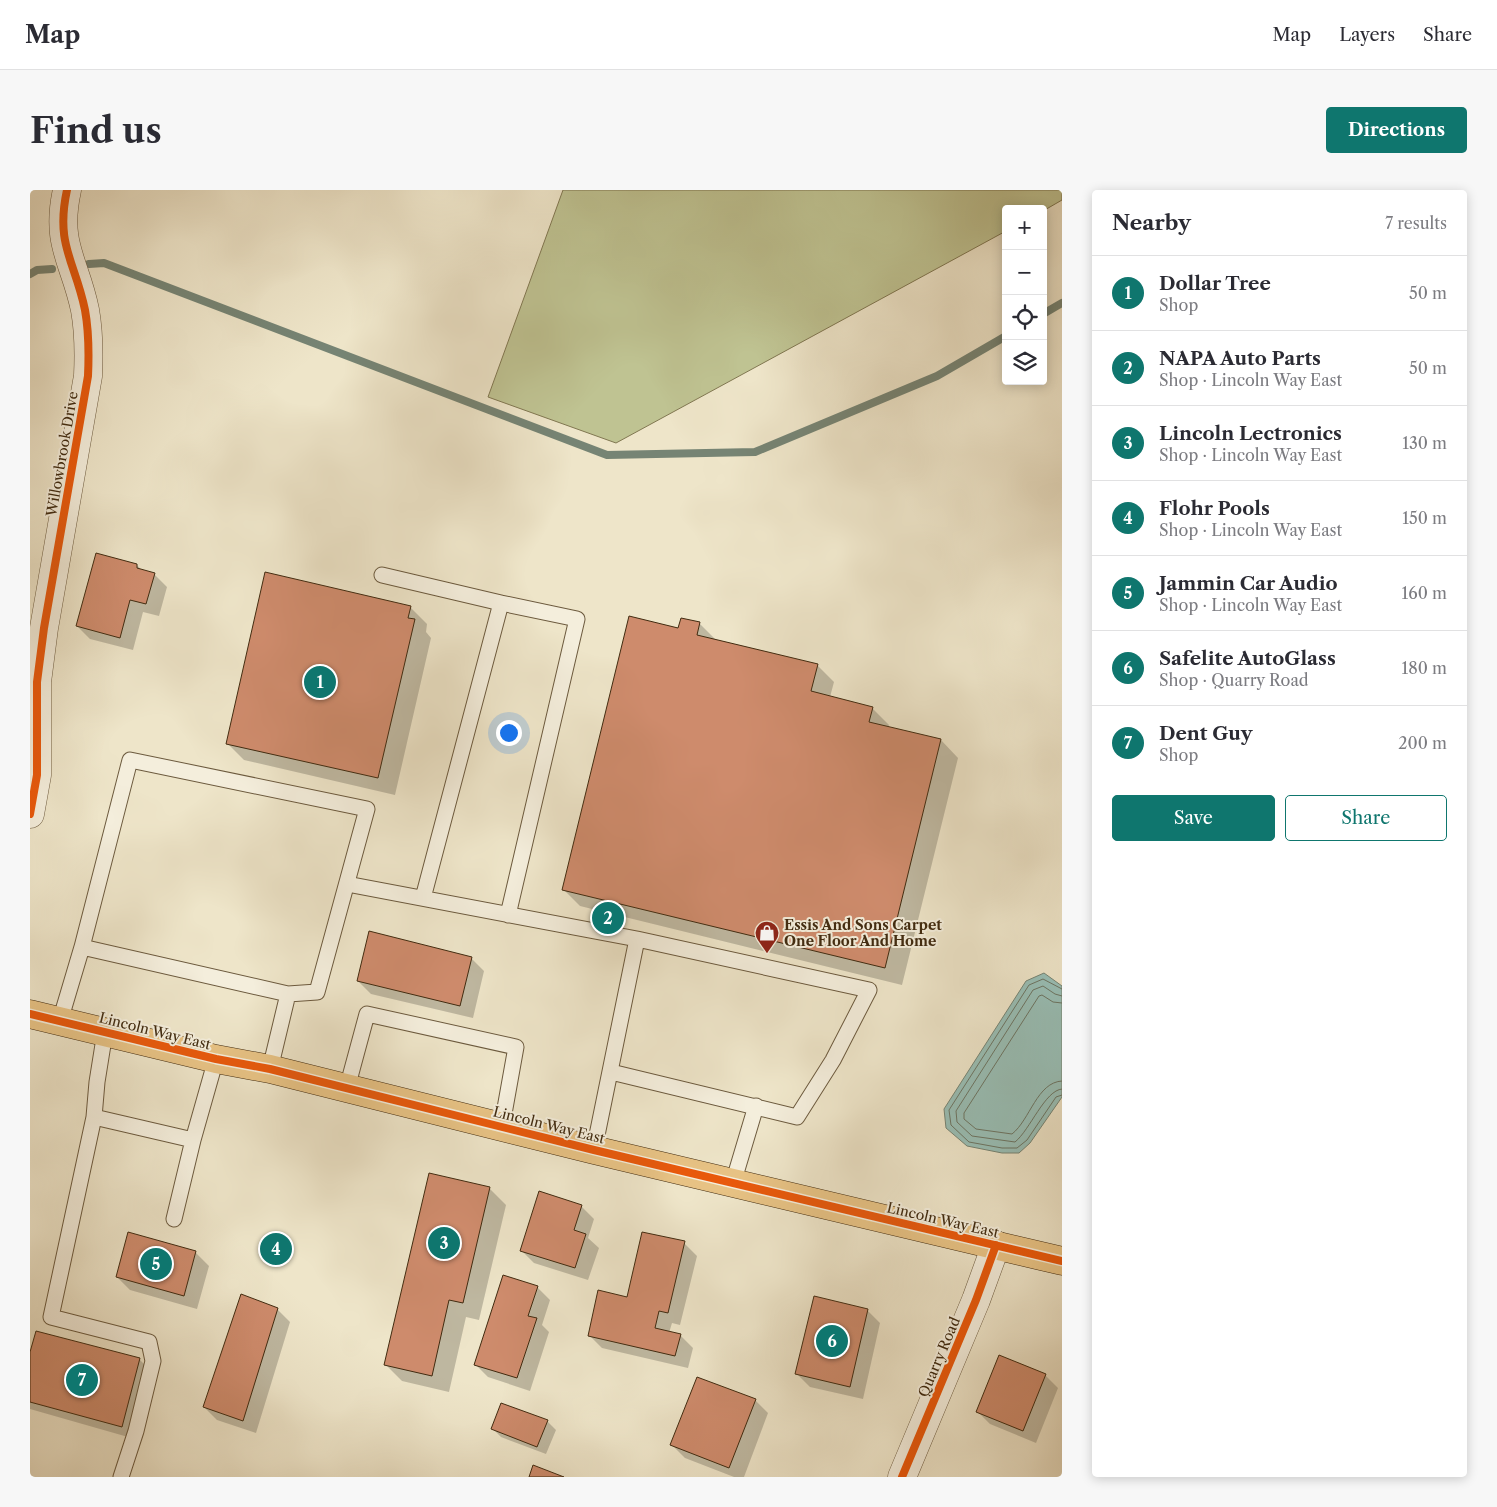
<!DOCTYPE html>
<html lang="en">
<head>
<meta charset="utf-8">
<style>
	body { margin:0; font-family:"Libre Caslon Text",serif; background:#f7f7f7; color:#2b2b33 }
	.controls { position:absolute; right:15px; top:15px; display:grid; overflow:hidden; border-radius:5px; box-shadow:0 2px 12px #0003 }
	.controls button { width:45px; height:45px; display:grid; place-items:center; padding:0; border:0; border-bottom:1px solid #e1e1e2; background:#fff; color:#2b2b33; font:25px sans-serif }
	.you { position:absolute; left:478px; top:542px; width:18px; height:18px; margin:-12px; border:4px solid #fff; border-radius:50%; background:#1a73e8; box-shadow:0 0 0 8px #1a73e833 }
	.badge { display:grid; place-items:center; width:32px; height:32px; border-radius:50%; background:#0f766e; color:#fff; font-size:16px; font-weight:700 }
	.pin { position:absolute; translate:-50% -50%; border:2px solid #fff; box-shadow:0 1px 5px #0006 }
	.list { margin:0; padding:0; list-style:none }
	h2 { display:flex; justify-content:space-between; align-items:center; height:65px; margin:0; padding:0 20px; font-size:21px }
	h2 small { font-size:16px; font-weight:400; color:#7c7c81 }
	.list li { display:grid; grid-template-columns:32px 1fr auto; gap:15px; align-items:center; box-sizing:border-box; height:75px; padding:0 20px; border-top:1px solid #e1e1e2 }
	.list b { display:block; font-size:19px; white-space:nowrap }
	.list p { margin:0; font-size:16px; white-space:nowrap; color:#7c7c81 }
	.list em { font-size:16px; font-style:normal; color:#7c7c81 }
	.actions { display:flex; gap:10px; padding:15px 20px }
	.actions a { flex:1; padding:11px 0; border:1px solid #0f766e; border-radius:5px; text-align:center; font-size:18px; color:#0f766e }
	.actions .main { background:#0f766e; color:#fff }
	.icon { flex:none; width:28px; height:28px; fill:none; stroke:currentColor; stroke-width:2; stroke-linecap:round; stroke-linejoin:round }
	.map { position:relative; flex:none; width:1032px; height:1287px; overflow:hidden; border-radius:5px }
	header { display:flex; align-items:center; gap:30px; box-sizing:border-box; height:70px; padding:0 25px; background:#fff; border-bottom:1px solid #e1e1e2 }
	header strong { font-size:24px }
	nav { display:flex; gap:28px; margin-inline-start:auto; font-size:18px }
	.intro { display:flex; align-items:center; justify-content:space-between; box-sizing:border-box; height:120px; padding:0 30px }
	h1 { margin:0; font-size:35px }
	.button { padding:12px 22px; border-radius:5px; background:#0f766e; color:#fff; font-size:18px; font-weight:700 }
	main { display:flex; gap:30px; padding:0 30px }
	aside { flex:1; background:#fff; border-radius:5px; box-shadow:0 2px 12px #0003 }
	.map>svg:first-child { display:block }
</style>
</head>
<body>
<header>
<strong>Map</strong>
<nav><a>Map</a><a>Layers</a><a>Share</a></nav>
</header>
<div class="intro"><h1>Find us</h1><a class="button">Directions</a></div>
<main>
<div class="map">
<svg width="1032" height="1287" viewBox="0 0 1032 1287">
	<rect width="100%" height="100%" fill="#eee5c9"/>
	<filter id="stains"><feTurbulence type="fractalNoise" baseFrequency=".004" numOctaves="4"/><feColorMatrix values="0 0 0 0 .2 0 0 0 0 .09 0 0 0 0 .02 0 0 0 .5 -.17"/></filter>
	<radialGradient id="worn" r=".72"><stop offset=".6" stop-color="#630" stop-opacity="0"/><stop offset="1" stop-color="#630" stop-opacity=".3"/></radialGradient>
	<path fill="#bfc392" stroke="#807751" d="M533,0H1032V10L1013,21V19H976V41L586,253L458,207Z"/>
	<path fill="#99bfb6" stroke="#768474" d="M1014,783L1032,796V907L1000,953L989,963H972L937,956L916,938L914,919L996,791Z"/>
	<path fill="#0003" d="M107,375L112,381L124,384L137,397L129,426L113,422L103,460L60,449L47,436Z
		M380,417L397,434L396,442L401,448L365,605L214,570L197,553Z
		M669,433L687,451L787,475L804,492L800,507L842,518L859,535L858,538L911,550L928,568L872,795L550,716L533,699L649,440Z
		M441,768L454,781L443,828L341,804L328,791Z
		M459,998L476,1015L449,1130L436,1127L419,1202L372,1191L355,1174Z
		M551,1016L564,1029L558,1048L569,1058L558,1090L504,1073L491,1060Z
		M99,1044L166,1063L179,1076L167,1119L100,1100L87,1087Z
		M654,1053L667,1066L650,1135L642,1133L639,1143L650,1145L663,1158L658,1178L572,1158L559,1145Z
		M507,1097L520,1110L512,1135L519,1142L500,1201L458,1187L445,1174Z
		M247,1119L260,1132L226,1243L187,1230L174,1217Z
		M837,1120L850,1133L833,1209L780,1197L767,1184Z
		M7,1142L110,1170L123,1183L105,1249L0,1219V1167Z
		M1015,1185L1028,1198L1006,1253L960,1234L947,1221Z
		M725,1210L738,1223L714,1287H704L655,1268L642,1255Z
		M517,1231L526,1240L516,1264L471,1247L463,1239Z"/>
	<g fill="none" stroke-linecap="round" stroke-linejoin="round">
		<path stroke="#6d7563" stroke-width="1" d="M1032,799L1013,789L999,795L919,920L921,935L939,952L972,958H987L997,950L1026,907L1032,905
			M1032,806L1025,804L1013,796L1003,800L926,921L927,932L942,946L985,952C1000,940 1015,900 1032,899
			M1032,813L1023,812L1012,805L1009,806L934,923V929L946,939L982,944C1000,930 1007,892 1032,891"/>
		<path stroke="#768474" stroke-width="8" d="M59,74L74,73L577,265L725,262L907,186L976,146
			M0,84L7,80L22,79
			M1013,124L1032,113"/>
	</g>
	<path fill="#ce8b6c" stroke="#412b10" d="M66,363L107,374V378L125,383L116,414L100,410L90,448L46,436Z
		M235,382L381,416L378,428L385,429L348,588L196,554Z
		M599,426L648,438L651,428L670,432L667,445L788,474L781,501L843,517L839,532L911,549L855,778L532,700Z
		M339,741L442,767L430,816L327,791Z
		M399,983L460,997L433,1113L419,1110L402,1186L354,1175Z
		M509,1001L552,1015L544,1040L556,1044L545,1078L490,1061Z
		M98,1042L166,1061L154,1106L86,1087Z
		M612,1042L655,1051L638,1123L629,1121L625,1138L651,1144L645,1166L558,1146L568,1100L597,1107Z
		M473,1085L508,1096L498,1126L507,1128L487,1188L444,1175Z
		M211,1104L248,1118L213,1231L173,1217Z
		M784,1106L838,1119L820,1197L765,1184Z
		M6,1141L110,1168L92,1237L0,1212V1162Z
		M969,1165L1016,1184L993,1241L946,1222Z
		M667,1187L726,1209L699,1278L640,1255Z
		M471,1213L518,1230L507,1257L461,1239Z
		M503,1275L534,1287H499Z"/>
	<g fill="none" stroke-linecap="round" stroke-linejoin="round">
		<defs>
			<path id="lane" d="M352,385L471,413
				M317,694L607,749L564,960
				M393,708L471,413L547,429L478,725
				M52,757L100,570L337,619L287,802L258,804
				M30,831L52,757L258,804L240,879
				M75,842L67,892L64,927L163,950L186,869
				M581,882L767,927L803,870L839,800L607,749
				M317,898L337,824L486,857L472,935
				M64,927L21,1127L119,1152L123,1171L106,1241L91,1287
				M703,993L726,916
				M144,1029L163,950"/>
			<path id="street" d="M0,624L7,585V492L14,438L58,186C59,164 59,142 55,120C45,71 25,55 37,0
				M872,1287L946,1110L966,1055"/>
			<path id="highway" d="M0,824L186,869L240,879L564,960L1032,1071"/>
		</defs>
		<use href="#lane" stroke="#6c5a3e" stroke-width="17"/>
		<use href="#street" stroke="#6c5a3e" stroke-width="29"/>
		<use href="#highway" stroke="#412b10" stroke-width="29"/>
		<use href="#lane" stroke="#f4eedc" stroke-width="15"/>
		<use href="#street" stroke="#f4eedc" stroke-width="28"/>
		<use href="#highway" stroke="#e7c284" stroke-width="28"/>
		<defs>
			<path id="cycleway" d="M0,624L7,585V492L14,438L58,186C59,164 59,142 55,120C45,71 25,55 37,0
				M0,824L186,869L240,879L564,960L1032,1071
				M872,1287L946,1110L966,1055"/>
		</defs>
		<use href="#cycleway" stroke="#f4eedc" stroke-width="11"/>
		<use href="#cycleway" stroke="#e8590c" stroke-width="8"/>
	</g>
	<defs>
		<symbol id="shop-pin" viewBox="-11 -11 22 30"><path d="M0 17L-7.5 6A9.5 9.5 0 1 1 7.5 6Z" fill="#8f2418" stroke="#f4eedc"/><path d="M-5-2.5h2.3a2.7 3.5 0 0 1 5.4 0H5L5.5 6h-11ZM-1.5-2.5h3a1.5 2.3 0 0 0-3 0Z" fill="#fff"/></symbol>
	</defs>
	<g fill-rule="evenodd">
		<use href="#shop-pin" x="723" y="729" width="28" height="38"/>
	</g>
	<g text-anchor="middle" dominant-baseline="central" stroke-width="4" stroke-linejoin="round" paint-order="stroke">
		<g font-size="14" fill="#412b10" stroke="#f4eedc">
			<text transform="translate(32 264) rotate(-80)">Willowbrook Drive</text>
			<text transform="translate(125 841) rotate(14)">Lincoln Way East</text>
			<text transform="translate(519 935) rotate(14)">Lincoln Way East</text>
			<text transform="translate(913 1030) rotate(13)">Lincoln Way East</text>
			<text transform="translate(909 1167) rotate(-67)">Quarry Road</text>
		</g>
		<g font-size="14" font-weight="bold" fill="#412b10" stroke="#f4eedc" text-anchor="start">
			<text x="754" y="735">Essis And Sons Carpet<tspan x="754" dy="16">One Floor And Home</tspan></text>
		</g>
	</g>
	<rect width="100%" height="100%" filter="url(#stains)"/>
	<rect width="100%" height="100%" fill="url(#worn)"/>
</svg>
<div class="controls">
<button>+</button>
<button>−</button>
<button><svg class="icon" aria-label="locate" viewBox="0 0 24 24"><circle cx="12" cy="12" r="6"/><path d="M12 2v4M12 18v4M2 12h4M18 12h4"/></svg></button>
<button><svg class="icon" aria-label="layers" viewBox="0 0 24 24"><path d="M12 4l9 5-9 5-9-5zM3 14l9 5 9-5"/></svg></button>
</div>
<div class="you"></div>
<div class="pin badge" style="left:290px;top:492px">1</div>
<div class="pin badge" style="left:578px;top:728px">2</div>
<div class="pin badge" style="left:414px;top:1053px">3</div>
<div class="pin badge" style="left:246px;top:1059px">4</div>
<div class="pin badge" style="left:126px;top:1074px">5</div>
<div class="pin badge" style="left:802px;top:1151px">6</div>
<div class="pin badge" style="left:52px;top:1190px">7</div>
</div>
<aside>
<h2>Nearby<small>7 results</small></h2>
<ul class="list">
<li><span class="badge">1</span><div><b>Dollar Tree</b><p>Shop</p></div><em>50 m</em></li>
<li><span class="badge">2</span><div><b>NAPA Auto Parts</b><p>Shop · Lincoln Way East</p></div><em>50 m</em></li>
<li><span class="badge">3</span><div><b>Lincoln Lectronics</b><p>Shop · Lincoln Way East</p></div><em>130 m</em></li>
<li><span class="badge">4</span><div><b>Flohr Pools</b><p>Shop · Lincoln Way East</p></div><em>150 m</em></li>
<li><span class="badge">5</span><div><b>Jammin Car Audio</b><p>Shop · Lincoln Way East</p></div><em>160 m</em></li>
<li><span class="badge">6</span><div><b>Safelite AutoGlass</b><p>Shop · Quarry Road</p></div><em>180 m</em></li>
<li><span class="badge">7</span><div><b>Dent Guy</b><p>Shop</p></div><em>200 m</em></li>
</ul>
<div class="actions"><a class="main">Save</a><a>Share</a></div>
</aside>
</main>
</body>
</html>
